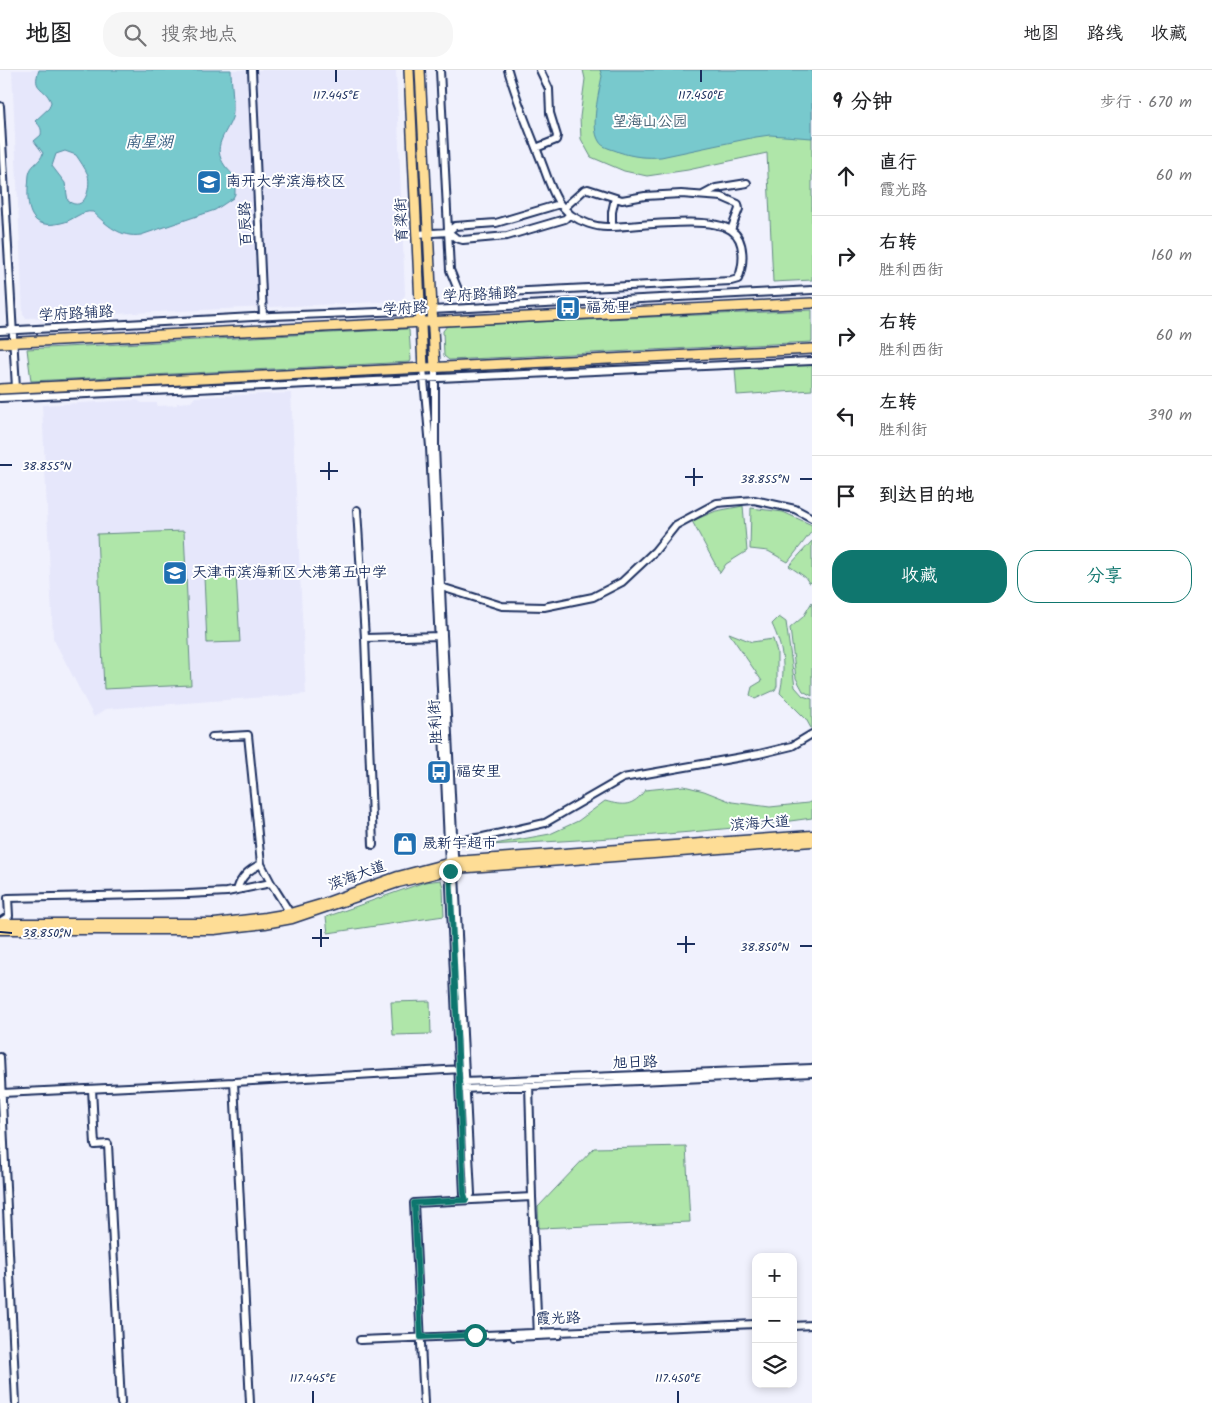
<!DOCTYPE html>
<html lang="zh">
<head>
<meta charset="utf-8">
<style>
	body { margin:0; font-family:Kalam,"LXGW WenKai TC",sans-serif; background:#f6f6f6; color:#202124 }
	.controls { position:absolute; right:15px; bottom:15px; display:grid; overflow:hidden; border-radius:10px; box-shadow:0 2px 8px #0003 }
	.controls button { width:45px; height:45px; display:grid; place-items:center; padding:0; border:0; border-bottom:1px solid #e0e0e0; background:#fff; color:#202124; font:25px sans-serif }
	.stop { position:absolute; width:15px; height:15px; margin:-11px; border:4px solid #0f766e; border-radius:50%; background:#fff }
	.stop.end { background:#0f766e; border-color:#fff; box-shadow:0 1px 5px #0008 }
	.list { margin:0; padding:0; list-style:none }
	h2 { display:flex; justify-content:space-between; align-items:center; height:65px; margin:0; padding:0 20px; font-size:21px }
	h2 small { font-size:16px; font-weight:400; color:#757577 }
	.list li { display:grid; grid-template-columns:32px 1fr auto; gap:15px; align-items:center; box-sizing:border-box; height:80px; padding:0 20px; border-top:1px solid #e0e0e0 }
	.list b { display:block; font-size:19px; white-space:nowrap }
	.list p { margin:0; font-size:16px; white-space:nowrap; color:#757577 }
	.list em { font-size:16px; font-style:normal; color:#757577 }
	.actions { display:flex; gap:10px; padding:15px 20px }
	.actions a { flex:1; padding:11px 0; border:1px solid #0f766e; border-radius:20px; text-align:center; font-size:18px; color:#0f766e }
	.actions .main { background:#0f766e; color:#fff }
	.icon { flex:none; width:28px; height:28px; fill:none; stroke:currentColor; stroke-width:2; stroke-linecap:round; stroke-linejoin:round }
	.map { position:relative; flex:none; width:812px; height:1333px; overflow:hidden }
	header { display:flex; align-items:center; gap:30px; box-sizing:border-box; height:70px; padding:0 25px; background:#fff; border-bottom:1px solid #e0e0e0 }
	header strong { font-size:24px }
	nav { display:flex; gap:28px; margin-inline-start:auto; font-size:18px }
	.search { width:350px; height:45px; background:#f6f6f6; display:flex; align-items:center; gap:12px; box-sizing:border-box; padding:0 18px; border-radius:20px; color:#757577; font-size:19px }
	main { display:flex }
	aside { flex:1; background:#fff }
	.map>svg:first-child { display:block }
</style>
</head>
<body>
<header>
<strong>地图</strong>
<div class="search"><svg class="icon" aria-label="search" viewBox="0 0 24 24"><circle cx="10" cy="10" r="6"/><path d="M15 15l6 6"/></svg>搜索地点</div>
<nav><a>地图</a><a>路线</a><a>收藏</a></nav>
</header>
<main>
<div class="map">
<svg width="812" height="1333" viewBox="0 0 812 1333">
	<rect width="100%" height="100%" fill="#f0f1fd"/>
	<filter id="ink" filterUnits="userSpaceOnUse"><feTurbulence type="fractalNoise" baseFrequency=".02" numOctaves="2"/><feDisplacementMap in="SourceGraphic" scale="10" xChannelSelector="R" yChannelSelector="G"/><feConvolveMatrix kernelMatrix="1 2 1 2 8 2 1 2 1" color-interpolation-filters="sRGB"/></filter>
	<g filter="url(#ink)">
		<path fill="#e6e7fb" d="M12,0H396L405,225L401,231L26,248L23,245Z
			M291,323L306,624L105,639L94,647L53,568L42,335L137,330L142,333H157V336L177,335V333L191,332L195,327Z"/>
		<path fill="#afe6a9" stroke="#658a84" d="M583,0H812V210L773,212L767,83L688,100L647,106L624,101L591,87L581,69L580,47L585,9Z
			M812,240V272L449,290L444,286L443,261L447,256Z
			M407,259L409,260L411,290L410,292L31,311L27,279Z
			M812,294V320L737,325L735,298Z
			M743,436L747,481L726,494L720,503L692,451L716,441Z
			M751,438L783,442L812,455V461L788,492L768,481L750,479Z
			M184,461L191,615L104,619L97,464Z
			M812,471V512L809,513L805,507L789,496Z
			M236,505L240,572L207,573L204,507Z
			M812,532V626L803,621L796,608L790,558L803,547Z
			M779,547L786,552L795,617L803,626L812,629V660L806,649L780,623C786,596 783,578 772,554Z
			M729,563L752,572L773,569L777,582V616L775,620L755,629L750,625L752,617L762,611Z
			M684,716L704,721L732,732L770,737L808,733L812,731V748C705,764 597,769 489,775L550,764L578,751L605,731C623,736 633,737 645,720Z
			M441,810L443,817L444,846L328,863L326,847L425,812Z
			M430,931L431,964L393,965L391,932Z
			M686,1076L690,1152L539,1158L538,1137L594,1078Z"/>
		<path fill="#78c9cd" stroke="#538ba1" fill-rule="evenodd" d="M39,0H231C231,10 235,40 232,48C226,65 211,76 225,96C228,100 232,103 235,108V124L233,128L215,140L141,165C120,168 107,155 93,142C81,140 73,151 61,153C31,160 27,141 28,117C29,112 28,106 30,101C33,93 40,93 43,83L34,71L41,65C42,58 40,56 35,51L49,38L51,32C45,16 31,21 39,0ZM65,81L76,85C80,91 85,98 88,105C91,118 85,143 68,131L65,113L52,96L56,84Z
			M600,0H812V68L770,65L756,67L661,87C646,88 634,87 619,82C613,79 602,78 599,71C590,57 599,22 602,6Z"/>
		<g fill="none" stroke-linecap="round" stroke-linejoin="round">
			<defs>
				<path id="minor" d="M252,0L263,246
					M440,0L450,200L459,222L464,224L731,211L738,209C744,195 746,170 731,160C708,145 635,157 607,157C595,157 581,152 571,145C568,142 563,138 560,134C552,123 547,106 542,93C530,62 517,32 508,0
					M0,36L16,318
					M536,78L556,70L557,66L550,43L549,19L540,0
					M703,125L716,118L747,113
					M564,138L584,120L588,119L622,130L645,126L681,124L722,127L738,134L739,139L731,160
					M612,156V142L615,128
					M448,162L456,168L463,170L507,166L565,149L570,144
					M417,164L448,162L455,156L496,153L560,134
					M0,261L272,246L432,240L812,220
					M423,298L430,377L464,1124L466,1130
					M435,298V376L443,565L471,1124L466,1130
					M0,328L812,291
					M357,440L365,568L373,775
					M438,516L502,536L544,537L593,527L622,512L655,481L676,455L717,433L754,430L795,439L812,448
					M365,568L441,566
					M212,667L248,665L261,794L271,813L290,843
					M454,771L483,767L545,753L623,708L759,684L792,676L812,664
					M237,820C241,806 249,800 261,794
					M0,852L9,846L8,828L188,824L227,822L271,813
					M0,987L16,1333
					M234,1012L462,999
					M464,1012L812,998
					M529,1013L532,1127L538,1266
					M92,1019L95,1075L108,1074L121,1333
					M463,1019L812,1003
					M2,1023L234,1012L250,1333
					M793,1256L812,1255
					M514,1267L559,1265
					M360,1270L756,1254
					M424,1333L414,1133L532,1127"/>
				<path id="major" d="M0,853H215L266,847L290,843L324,833L398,806L455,791L812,765
					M0,860H214L265,854L292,849L398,813L455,799L812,772"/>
				<path id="highway" d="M409,0L423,298
					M420,0L435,298
					M0,273L812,233
					M0,319L812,279"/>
			</defs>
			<use href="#minor" stroke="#1b2f5e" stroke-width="10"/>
			<use href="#major" stroke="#1b2f5e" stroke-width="11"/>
			<use href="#highway" stroke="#1b2f5e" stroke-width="12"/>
			<use href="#minor" stroke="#fff" stroke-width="6"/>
			<use href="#major" stroke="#fedd96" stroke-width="8"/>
			<use href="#highway" stroke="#fedd96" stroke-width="9"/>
		</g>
	</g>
	<g fill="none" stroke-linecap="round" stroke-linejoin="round" filter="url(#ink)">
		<path stroke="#0f766e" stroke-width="6" d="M450,801L464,1124L466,1130L414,1133L421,1267L475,1265"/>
	</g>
	<path fill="none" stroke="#1b2f5e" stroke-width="2" d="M336,12V0M701,12V0M0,395H12M320,401H338M685,407H703M800,409H812M329,410V392M694,416V398M0,862L12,863M312,868H329M677,874H695M800,876H812M321,877V859M686,883V866M313,1333V1321M678,1333V1321"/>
	<defs>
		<symbol id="university-square" viewBox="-11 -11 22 22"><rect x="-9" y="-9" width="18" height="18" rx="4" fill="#1f6fb2" stroke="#fff"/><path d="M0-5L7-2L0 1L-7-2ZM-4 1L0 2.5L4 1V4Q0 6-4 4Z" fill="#fff"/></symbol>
		<symbol id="bus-square" viewBox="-11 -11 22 22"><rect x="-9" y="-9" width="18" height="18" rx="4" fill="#1f6fb2" stroke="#fff"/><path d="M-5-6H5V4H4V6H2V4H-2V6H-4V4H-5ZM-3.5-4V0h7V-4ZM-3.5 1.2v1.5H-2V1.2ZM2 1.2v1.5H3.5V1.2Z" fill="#fff"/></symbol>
		<symbol id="school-square" viewBox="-11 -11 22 22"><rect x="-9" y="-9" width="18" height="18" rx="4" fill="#1f6fb2" stroke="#fff"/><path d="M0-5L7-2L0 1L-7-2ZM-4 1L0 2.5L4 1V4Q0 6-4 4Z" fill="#fff"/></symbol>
		<symbol id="shop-square" viewBox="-11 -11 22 22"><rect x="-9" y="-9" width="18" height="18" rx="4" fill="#1f6fb2" stroke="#fff"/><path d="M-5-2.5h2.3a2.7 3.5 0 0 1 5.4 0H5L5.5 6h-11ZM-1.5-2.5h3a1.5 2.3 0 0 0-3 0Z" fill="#fff"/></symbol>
	</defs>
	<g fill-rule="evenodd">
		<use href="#university-square" x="195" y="98" width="28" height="28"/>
		<use href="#bus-square" x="554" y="224" width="28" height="28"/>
		<use href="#school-square" x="161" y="489" width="28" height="28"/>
		<use href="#bus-square" x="425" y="688" width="28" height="28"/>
		<use href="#shop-square" x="391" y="760" width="28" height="28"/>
	</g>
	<g text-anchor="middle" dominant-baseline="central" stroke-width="4" stroke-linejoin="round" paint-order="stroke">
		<g font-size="15" fill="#405d71" stroke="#fff">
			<text x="650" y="52">望海山公园</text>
		</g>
		<g font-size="15" fill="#1b2f5e" stroke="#fff" text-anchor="start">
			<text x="226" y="112">南开大学滨海校区</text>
			<text x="586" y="238">福苑里</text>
			<text x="192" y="503">天津市滨海新区大港第五中学</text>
			<text x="456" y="702">福安里</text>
			<text x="422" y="774">晟新宇超市</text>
		</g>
		<g font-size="15" fill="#1b2f5e" stroke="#fff">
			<text transform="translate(402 150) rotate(-92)">育梁街</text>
			<text transform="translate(246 154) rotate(-92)">百辰路</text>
			<text transform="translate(480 225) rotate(-3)">学府路辅路</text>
			<text transform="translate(405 239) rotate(-3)">学府路</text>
			<text transform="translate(76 244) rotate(-3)">学府路辅路</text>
			<text transform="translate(436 652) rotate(-93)">胜利街</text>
			<text transform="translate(760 754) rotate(-4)">滨海大道</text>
			<text transform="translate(357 806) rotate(-20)">滨海大道</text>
			<text transform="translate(635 993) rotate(-2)">旭日路</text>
			<text transform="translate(558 1249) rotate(-2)">霞光路</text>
		</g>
		<g font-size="16" font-style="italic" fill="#375d7f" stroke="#fff">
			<text x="149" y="72">南星湖</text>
		</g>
	</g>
	<g font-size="12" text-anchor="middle" fill="#1b2f5e" stroke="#fff" stroke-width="4" stroke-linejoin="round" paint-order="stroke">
		<text x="336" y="29">117.445°E</text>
		<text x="701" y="29">117.450°E</text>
		<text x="47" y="400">38.855°N</text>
		<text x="765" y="413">38.855°N</text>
		<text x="47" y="867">38.850°N</text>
		<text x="765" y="881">38.850°N</text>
		<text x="313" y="1312">117.445°E</text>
		<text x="678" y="1312">117.450°E</text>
	</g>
</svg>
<div class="controls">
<button>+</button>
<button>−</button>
<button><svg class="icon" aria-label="layers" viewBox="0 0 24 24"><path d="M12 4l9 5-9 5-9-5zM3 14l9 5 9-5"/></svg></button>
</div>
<div class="stop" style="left:475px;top:1265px"></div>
<div class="stop end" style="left:450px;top:801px"></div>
</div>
<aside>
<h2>9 分钟<small>步行 · 670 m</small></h2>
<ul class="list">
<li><svg class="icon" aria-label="ahead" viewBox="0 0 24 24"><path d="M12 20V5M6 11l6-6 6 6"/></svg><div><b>直行</b><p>霞光路</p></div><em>60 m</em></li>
<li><svg class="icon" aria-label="right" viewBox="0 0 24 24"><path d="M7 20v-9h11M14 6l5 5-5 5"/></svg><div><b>右转</b><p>胜利西街</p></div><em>160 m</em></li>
<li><svg class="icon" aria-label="right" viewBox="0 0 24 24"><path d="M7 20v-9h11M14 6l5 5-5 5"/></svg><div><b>右转</b><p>胜利西街</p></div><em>60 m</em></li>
<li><svg class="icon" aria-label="left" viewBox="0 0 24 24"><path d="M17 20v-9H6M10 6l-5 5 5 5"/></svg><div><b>左转</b><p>胜利街</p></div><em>390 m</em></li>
<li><svg class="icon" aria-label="arrive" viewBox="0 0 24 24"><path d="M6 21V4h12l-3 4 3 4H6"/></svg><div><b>到达目的地</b></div></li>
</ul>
<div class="actions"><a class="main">收藏</a><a>分享</a></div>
</aside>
</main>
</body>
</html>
